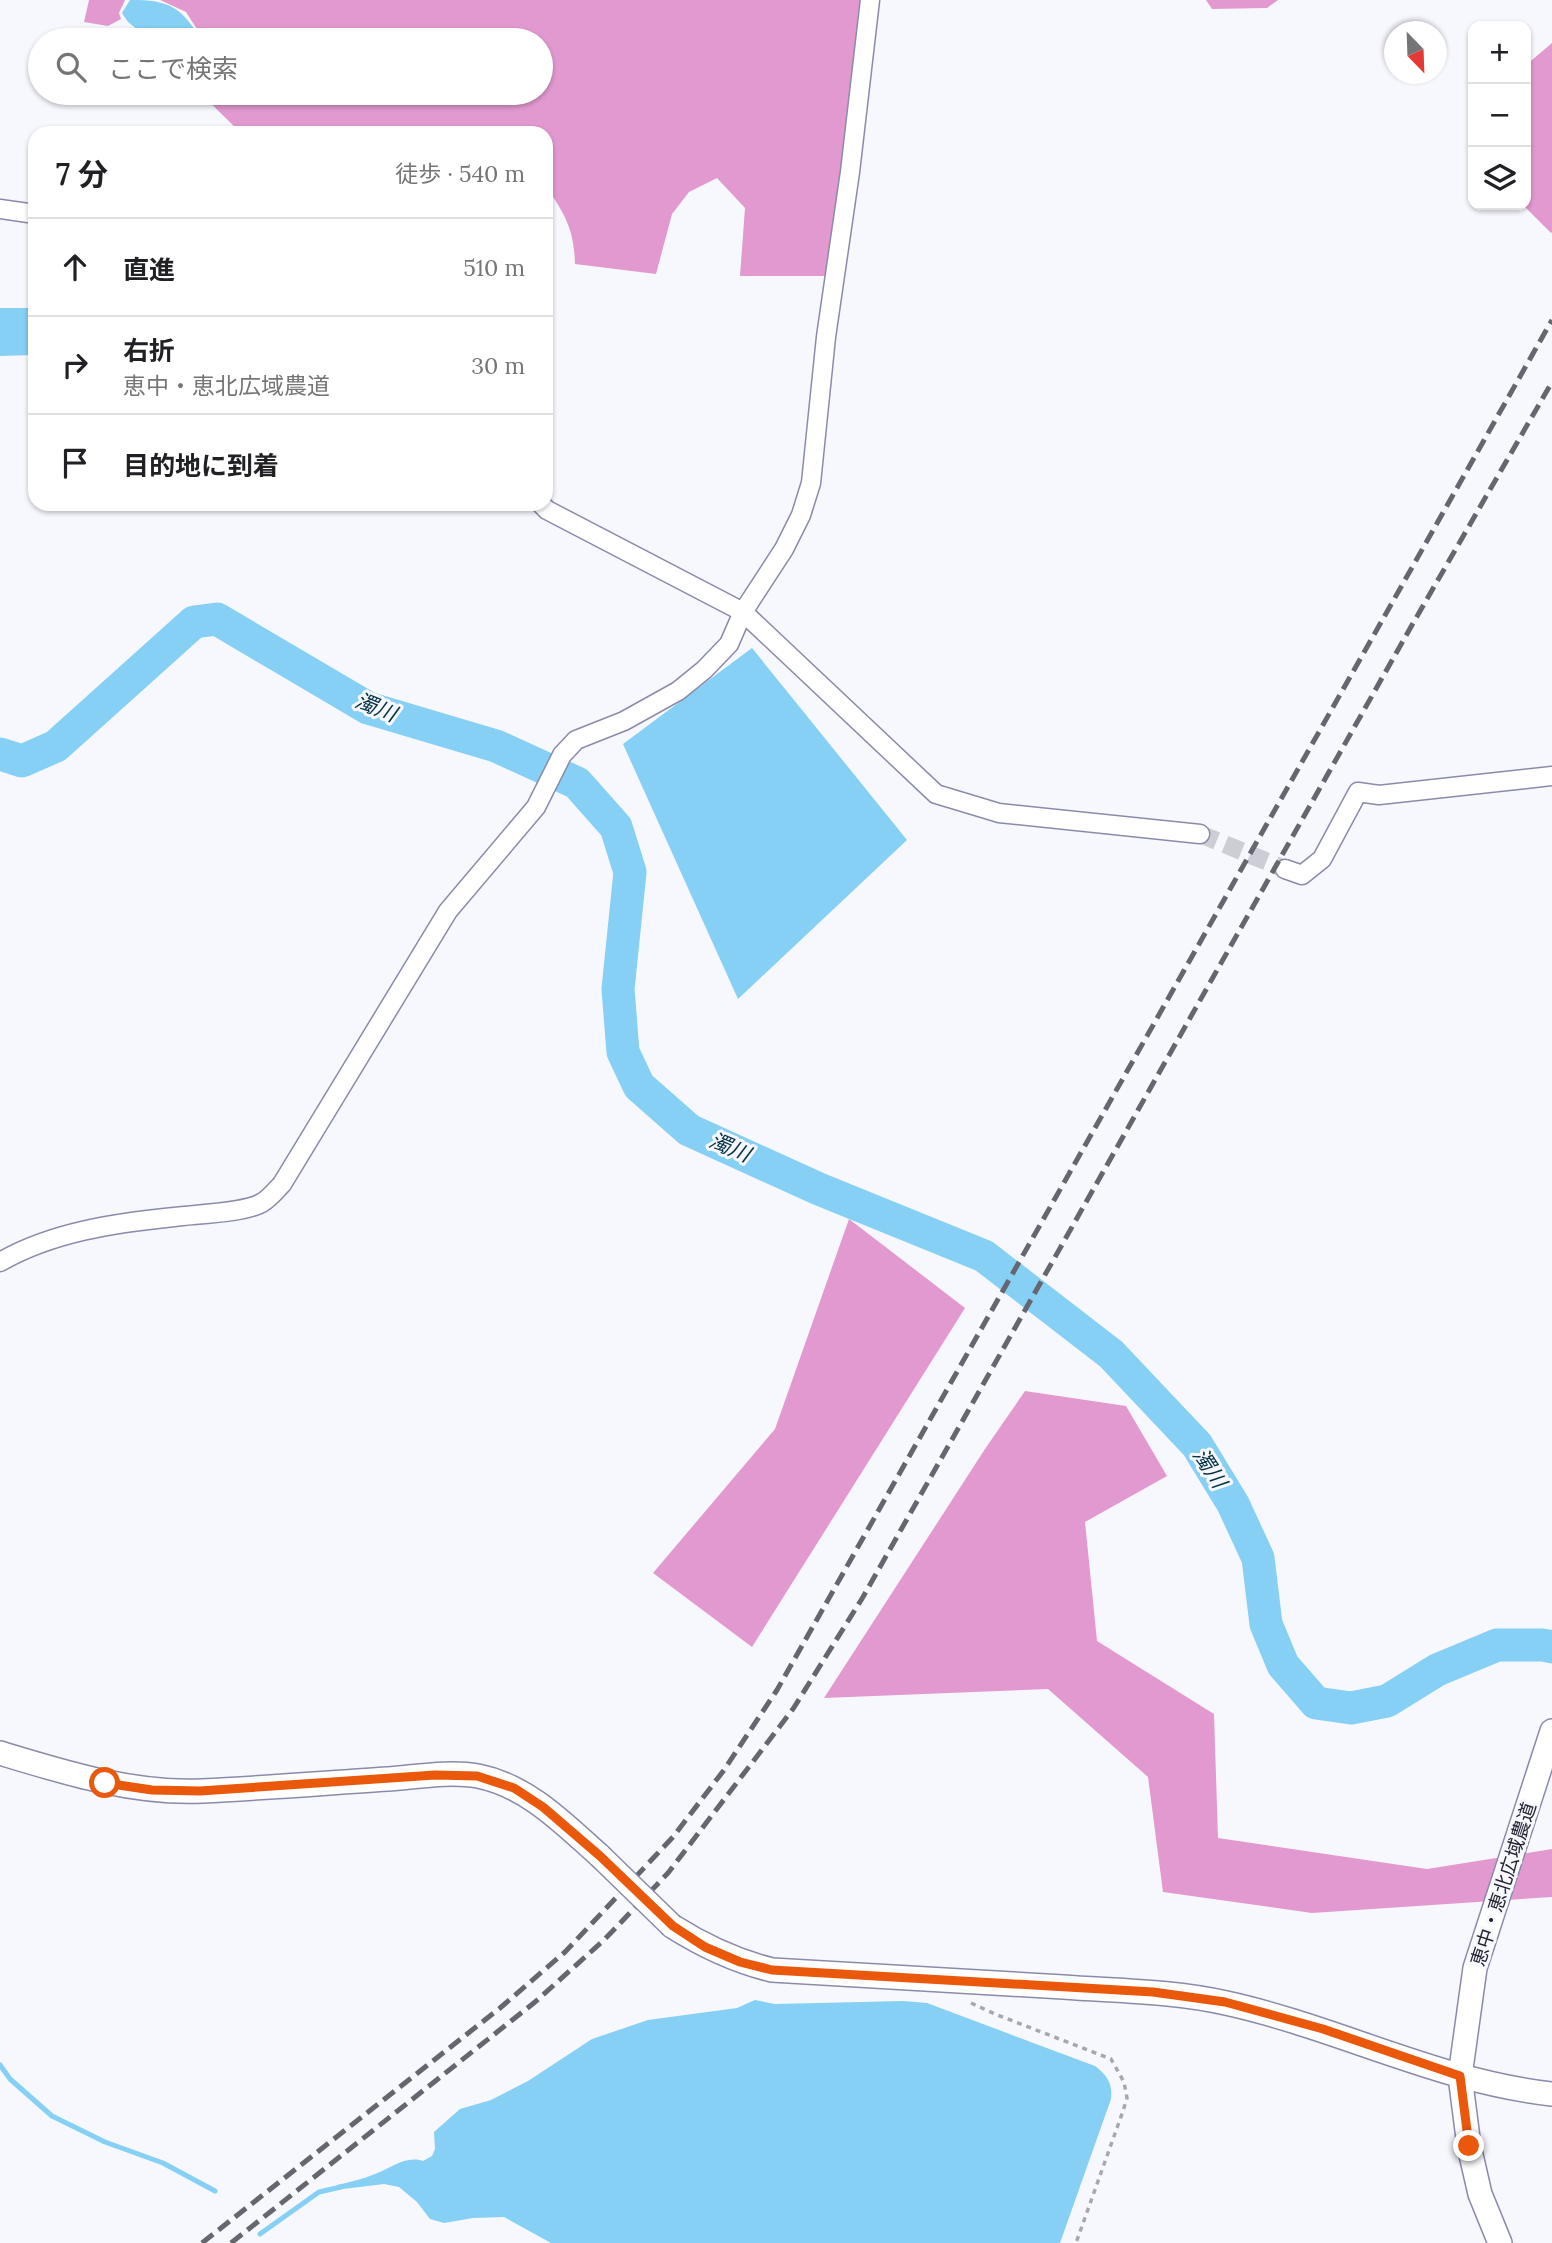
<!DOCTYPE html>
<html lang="ja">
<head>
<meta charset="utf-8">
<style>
	body { margin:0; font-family:Lora,"Noto Sans JP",serif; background:#f6f6f6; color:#202124 }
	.controls { position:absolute; right:21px; top:21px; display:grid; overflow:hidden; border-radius:14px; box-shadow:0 2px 5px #0004 }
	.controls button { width:63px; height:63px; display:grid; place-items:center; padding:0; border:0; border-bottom:2px solid #e0e0e0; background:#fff; color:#202124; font:35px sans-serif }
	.compass { position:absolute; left:1384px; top:21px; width:63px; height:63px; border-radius:50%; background:#fff; box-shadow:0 2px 5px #0004; rotate:157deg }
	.stop { position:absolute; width:21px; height:21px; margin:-16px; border:5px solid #ea580c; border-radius:50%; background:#fff }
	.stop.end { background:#ea580c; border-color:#fff; box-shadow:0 2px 7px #0008 }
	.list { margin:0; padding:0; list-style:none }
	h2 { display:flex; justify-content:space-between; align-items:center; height:91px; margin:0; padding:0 28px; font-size:30px }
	h2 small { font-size:23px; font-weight:400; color:#757577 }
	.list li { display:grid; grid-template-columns:46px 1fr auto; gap:21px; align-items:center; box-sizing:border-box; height:98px; padding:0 28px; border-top:2px solid #e0e0e0 }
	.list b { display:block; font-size:26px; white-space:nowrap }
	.list p { margin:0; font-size:23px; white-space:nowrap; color:#757577 }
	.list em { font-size:23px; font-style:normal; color:#757577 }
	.icon { flex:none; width:38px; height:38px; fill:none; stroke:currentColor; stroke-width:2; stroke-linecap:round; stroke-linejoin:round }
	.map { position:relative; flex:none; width:1552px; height:2243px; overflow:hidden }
	.search { position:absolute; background:#fff; box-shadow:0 2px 5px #0004; left:28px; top:28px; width:525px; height:77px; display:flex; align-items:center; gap:18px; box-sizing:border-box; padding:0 24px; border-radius:38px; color:#757577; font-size:26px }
	.panel { position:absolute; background:#fff; box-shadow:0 2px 5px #0004; left:28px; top:126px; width:525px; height:385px; border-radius:21px }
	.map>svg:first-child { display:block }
</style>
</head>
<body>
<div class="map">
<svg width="1552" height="2243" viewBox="0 0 1552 2243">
	<rect width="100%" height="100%" fill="#f7f7fe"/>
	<path fill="#e299d0" d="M89,0H125L119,13L121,19L108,26L84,22Z
		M160,0H860L851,89L828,276H740L745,208L717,178L689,192L672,214L656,274L575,264C574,232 567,217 549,191H546V133H241L200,93H541V40H204L186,12Z
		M1206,0H1278L1267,8L1212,9Z
		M1552,43V232L1551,233L1523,205H1526V65Z
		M849,1219L965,1308L752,1647L653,1573L775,1429Z
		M1025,1391L1126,1406L1167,1476L1085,1522L1097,1641L1214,1714L1218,1838L1427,1869L1552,1849V1897L1312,1913L1163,1892L1148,1777L1048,1689L824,1698L985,1449Z"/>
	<path fill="#85d0f4" d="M130,0C171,0 180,7 202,40H150L128,22L122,13Z
		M0,308H35V353L33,355L0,356Z
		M752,648L907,840L738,999L623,744Z
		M755,2000L775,2004L903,2001L927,2003L1095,2066C1107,2075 1113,2084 1111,2099L1060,2243H551L504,2217L473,2218L444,2223L430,2219L417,2202L399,2187L384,2184L335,2190L337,2185C350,2182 363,2179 375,2174C391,2168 406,2155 423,2161L432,2156L435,2149L434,2132L460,2109L491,2100L528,2081L592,2039L648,2020L737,2008Z"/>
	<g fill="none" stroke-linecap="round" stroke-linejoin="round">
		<path stroke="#85d0f4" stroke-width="5" d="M0,2065L10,2079L52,2116L105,2142L163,2163L215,2191
			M260,2234L319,2192L341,2187"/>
		<path stroke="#85d0f4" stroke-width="33" d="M0,754L22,761L56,746L194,622L217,619L368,708L496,746L577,783L616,827L630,872L618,989L623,1052L639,1086L689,1130L819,1189L984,1256L1111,1354L1197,1445L1233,1504L1258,1558L1266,1624L1283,1665L1316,1703L1351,1708L1387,1701L1437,1670L1497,1645H1543L1552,1647"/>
		<path stroke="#cdcdd5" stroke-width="18" stroke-dasharray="18 9" stroke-linecap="butt" d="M1200,834L1285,869"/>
		<defs>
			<path id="minor" d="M0,209L35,214
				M541,504L547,510L743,612L936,794L999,813L1200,834
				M1285,869L1302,875L1322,859L1358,792L1379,795L1552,776
				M0,1262C52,1232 115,1223 174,1217C196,1214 247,1213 263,1202C270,1198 277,1189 282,1184L448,911L536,807L562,755L576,740L624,721L678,691L704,670L729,644L743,612L784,549L801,515L811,483L826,337L850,172L870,0"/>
			<path id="tertiary" d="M0,1753C66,1773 133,1794 202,1791C264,1788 326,1783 388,1779C416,1777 449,1771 478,1776C528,1786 564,1824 600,1856
				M672,1926C705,1947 735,1961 772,1970C869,1975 966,1981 1063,1987C1117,1991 1173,1991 1226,2003C1336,2027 1440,2082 1552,2094
				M1500,2243L1480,2194L1469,2146L1460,2076L1475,1968L1552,1731"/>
		</defs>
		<use href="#minor" stroke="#8a8baa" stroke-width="21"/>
		<use href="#tertiary" stroke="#8a8baa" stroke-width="26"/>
		<path stroke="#a7a7b1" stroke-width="3.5" stroke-dasharray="5 5" stroke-linecap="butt" d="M971,2003L995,2014L1111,2059L1124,2082L1127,2098L1123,2111L1076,2243"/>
		<use href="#minor" stroke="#fff" stroke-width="18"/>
		<use href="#tertiary" stroke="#fff" stroke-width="23"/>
		<path stroke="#666671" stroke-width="5" stroke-dasharray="14 7" stroke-linecap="butt" d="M202,2243L500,2008L565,1952L673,1837L724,1770L777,1690L1552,320
			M231,2243L535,2002L604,1940L668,1873L793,1709L863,1597L1412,625L1552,382"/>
		<defs>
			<path id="tertiary-bridge" d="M600,1856L672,1926"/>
		</defs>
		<use href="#tertiary-bridge" stroke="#8a8baa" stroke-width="26" stroke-linecap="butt"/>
		<use href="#tertiary-bridge" stroke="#fff" stroke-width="23"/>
	</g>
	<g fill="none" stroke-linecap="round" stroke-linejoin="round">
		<path stroke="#ea580c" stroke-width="9" d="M105,1783L152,1790L200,1791L435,1775L477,1776L514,1788L543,1807L600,1856L673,1926L705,1947L740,1962L772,1970L1153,1992L1225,2002L1323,2029L1460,2076L1469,2146"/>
	</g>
	<g text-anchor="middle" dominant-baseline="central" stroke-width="6" stroke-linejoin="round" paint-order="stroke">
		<g font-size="19" fill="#242431" stroke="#f7f7fe">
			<text transform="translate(1503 1884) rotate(-72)">恵中・恵北広域農道</text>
		</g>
		<g font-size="21" font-style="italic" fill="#053346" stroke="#f7f7fe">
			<text transform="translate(376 707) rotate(22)">濁川</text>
			<text transform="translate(730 1147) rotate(23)">濁川</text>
			<text transform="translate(1210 1468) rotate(57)">濁川</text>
		</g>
	</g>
</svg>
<div class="controls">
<button>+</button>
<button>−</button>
<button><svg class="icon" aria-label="layers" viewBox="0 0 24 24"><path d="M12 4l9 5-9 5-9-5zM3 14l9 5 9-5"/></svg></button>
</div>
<svg class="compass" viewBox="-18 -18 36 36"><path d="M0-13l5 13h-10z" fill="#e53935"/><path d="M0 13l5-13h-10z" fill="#757577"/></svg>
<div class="stop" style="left:105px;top:1783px"></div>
<div class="stop end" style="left:1469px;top:2146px"></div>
<div class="search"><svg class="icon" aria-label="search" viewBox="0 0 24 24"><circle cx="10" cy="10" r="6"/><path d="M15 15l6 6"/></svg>ここで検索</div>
<section class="panel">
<h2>7 分<small>徒歩 · 540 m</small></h2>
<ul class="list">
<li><svg class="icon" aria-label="ahead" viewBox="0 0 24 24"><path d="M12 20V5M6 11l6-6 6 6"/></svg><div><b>直進</b></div><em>510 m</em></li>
<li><svg class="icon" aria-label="right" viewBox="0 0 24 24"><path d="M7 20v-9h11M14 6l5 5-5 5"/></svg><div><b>右折</b><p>恵中・恵北広域農道</p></div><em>30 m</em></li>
<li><svg class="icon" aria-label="arrive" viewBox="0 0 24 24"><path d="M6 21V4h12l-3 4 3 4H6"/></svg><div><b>目的地に到着</b></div></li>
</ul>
</section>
</div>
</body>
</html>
